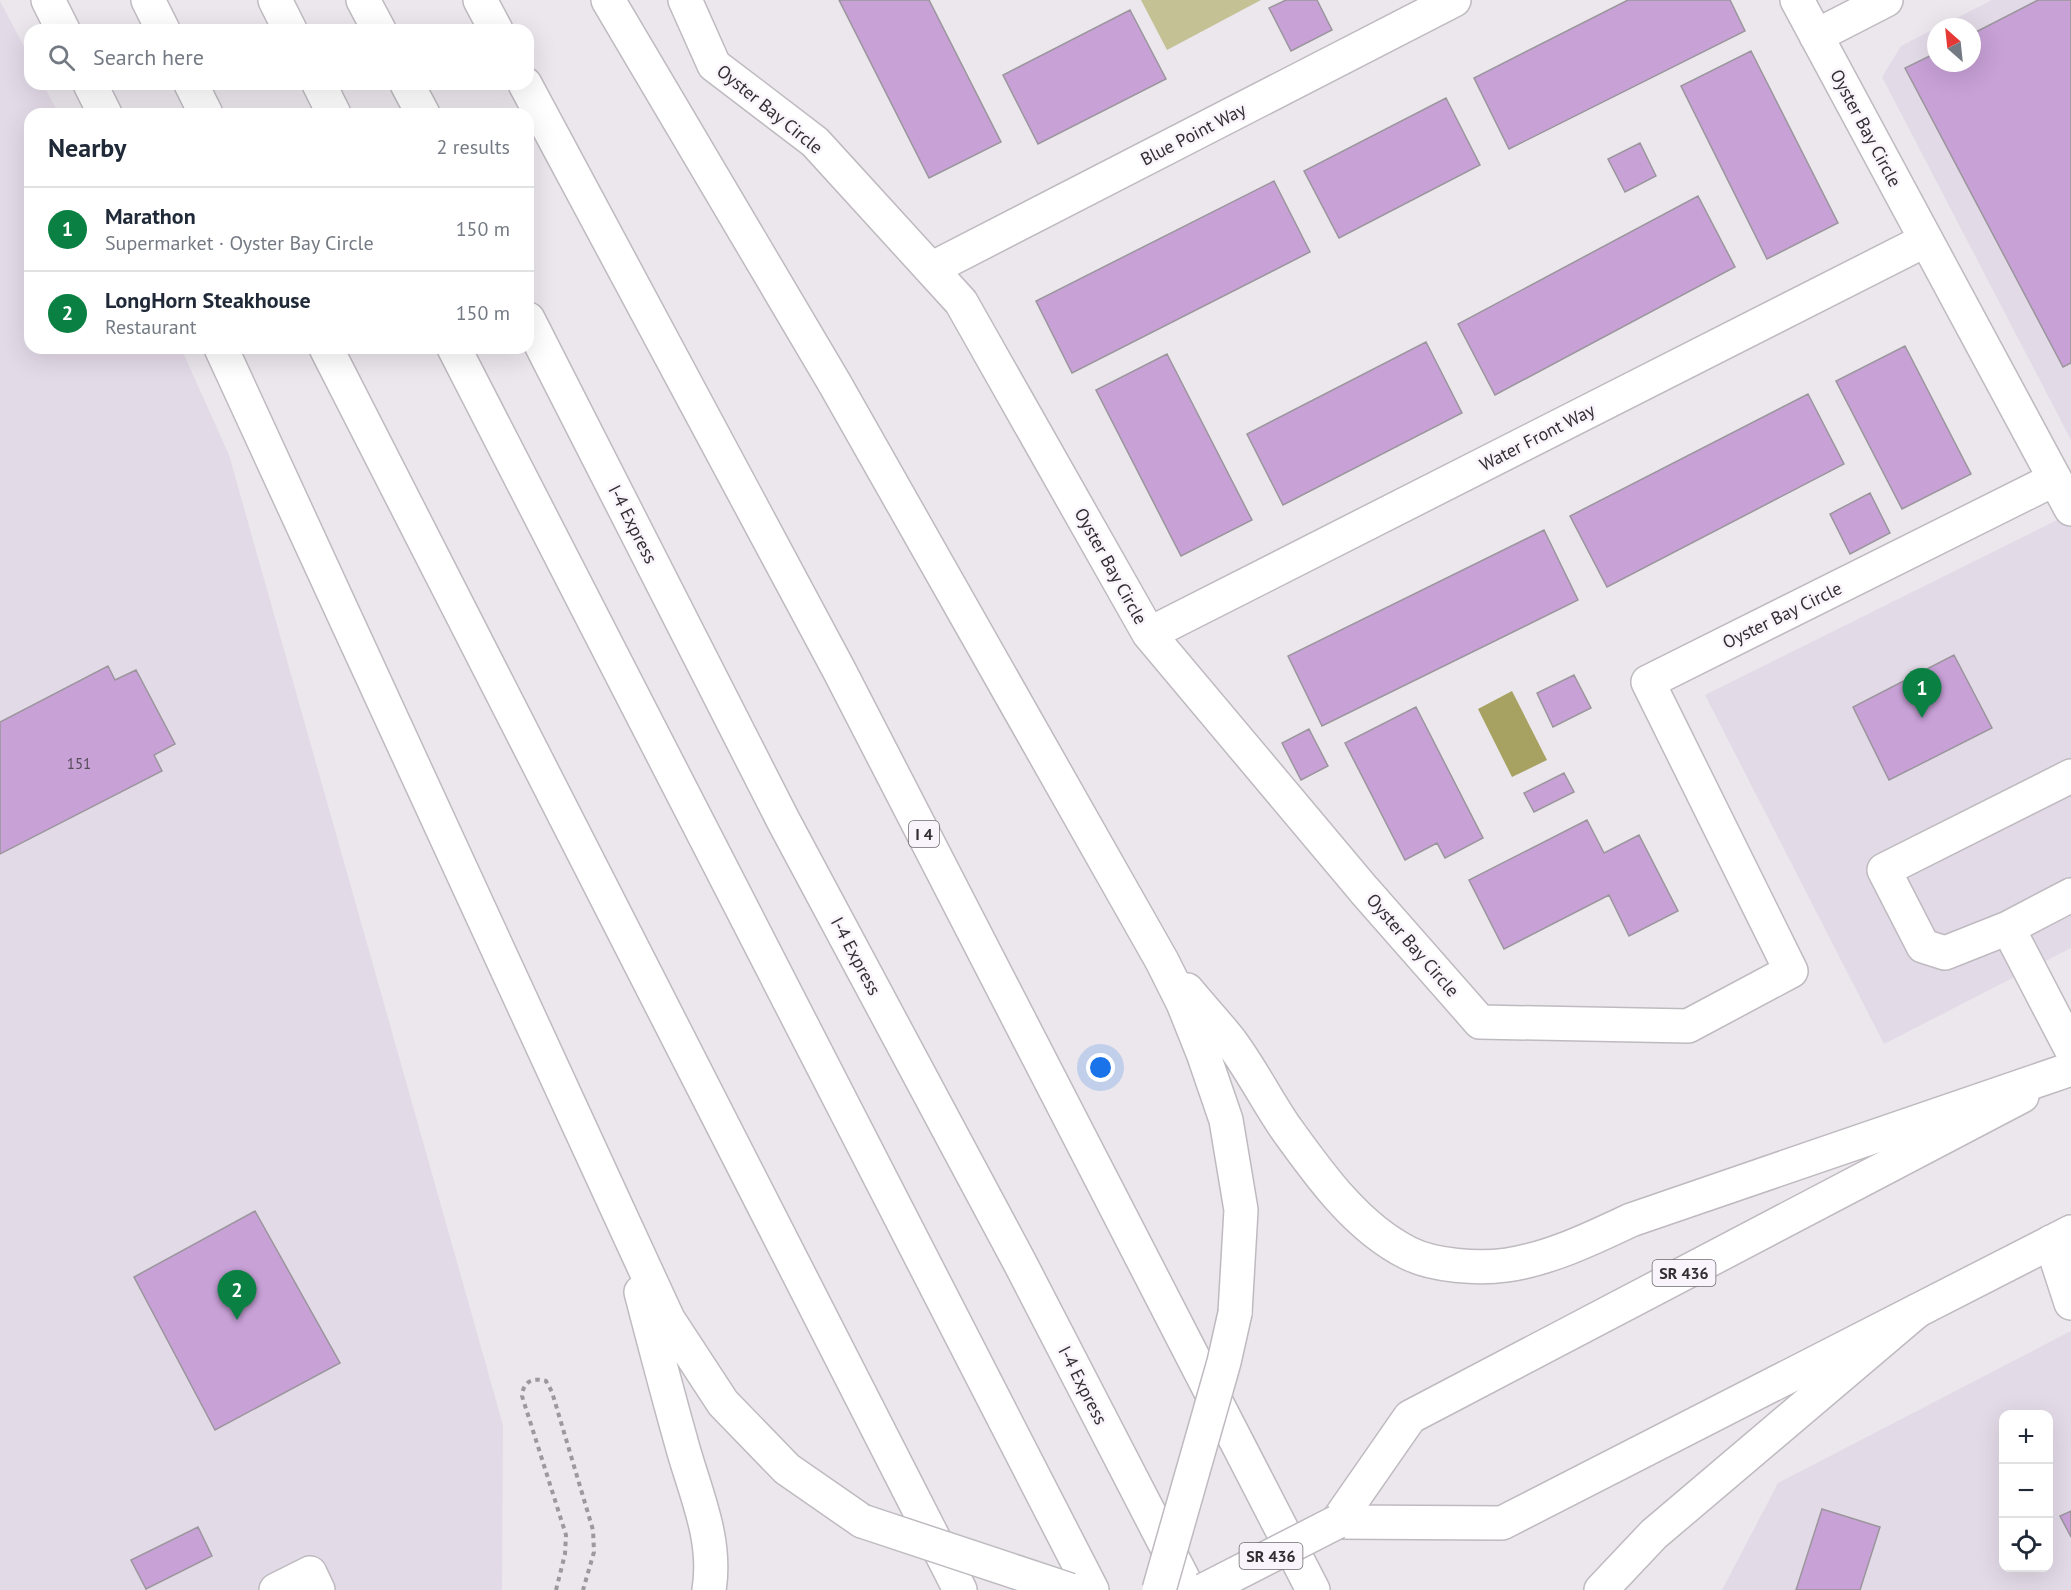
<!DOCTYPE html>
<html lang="en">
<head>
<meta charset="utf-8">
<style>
	body { margin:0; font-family:"PT Sans",sans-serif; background:#f2f2f3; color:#1f2937 }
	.controls { position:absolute; right:18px; bottom:18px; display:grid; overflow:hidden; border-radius:12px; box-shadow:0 6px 24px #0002 }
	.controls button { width:54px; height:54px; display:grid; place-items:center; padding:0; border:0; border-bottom:2px solid #e0e1e3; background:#fff; color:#1f2937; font:30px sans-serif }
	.compass { position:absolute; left:1927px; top:18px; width:54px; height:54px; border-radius:50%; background:#fff; box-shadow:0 6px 24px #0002; rotate:333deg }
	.you { position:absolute; left:1101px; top:1068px; width:21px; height:21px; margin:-15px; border:4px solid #fff; border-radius:50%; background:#1a73e8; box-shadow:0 0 0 9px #1a73e833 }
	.badge { display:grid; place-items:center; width:39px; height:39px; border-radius:50%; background:#0b8043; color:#fff; font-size:20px; font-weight:700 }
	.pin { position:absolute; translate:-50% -50px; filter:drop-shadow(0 2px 3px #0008) }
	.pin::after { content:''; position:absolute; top:32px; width:21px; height:18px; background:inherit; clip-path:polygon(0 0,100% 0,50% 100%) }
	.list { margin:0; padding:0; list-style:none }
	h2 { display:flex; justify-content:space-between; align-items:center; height:78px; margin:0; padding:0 24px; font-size:26px }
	h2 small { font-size:20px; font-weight:400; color:#747a83 }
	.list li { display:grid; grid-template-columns:39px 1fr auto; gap:18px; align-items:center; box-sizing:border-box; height:84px; padding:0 24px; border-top:2px solid #e0e1e3 }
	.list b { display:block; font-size:22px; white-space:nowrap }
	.list p { margin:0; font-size:20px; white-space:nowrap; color:#747a83 }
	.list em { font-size:20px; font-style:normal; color:#747a83 }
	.icon { flex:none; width:33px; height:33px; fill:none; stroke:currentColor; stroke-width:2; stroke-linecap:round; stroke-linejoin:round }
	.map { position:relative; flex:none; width:2071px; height:1590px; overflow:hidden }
	.search { position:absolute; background:#fff; box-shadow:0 6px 24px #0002; left:24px; top:24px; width:510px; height:66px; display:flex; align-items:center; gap:15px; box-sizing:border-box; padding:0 21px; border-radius:18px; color:#747a83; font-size:22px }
	.panel { position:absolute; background:#fff; box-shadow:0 6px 24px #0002; left:24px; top:108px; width:510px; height:246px; border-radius:18px }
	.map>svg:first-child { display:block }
</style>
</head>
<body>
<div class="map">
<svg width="2071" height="1590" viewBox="0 0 2071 1590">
	<rect width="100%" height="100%" fill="#ebe7ed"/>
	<path fill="#e3dae7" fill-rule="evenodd" d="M1992,0H2071V440L1882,77L1901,46L1936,28V63H1972V27H1939Z
		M0,1L30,58V84H43L59,114H30V348H181L229,455L503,1425L502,1590H0Z
		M2071,513V948L1884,1044L1705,695Z
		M2071,1331V1590H1722L1778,1483ZM2004,1414H2048V1568H2004Z"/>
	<path fill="#c4c195" d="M1141,0H1261L1167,50Z"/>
	<path fill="#a7a261" d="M1512,691L1547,760L1512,777L1478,709Z"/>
	<path fill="#c8a1d7" stroke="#9a969c" stroke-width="1.5" d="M839,0H929L1001,142L929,178Z
		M1286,0H1317L1332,30L1291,51L1269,8Z
		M1628,0H1730L1745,31L1509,149L1474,78Z
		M2038,0H2071V363L2063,367L1905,68L1936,53V63H1972V34Z
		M1130,10L1166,79L1038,144L1003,75Z
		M1751,51L1838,223L1767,259L1681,86Z
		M1446,98L1480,165L1339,238L1304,171Z
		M1640,143L1656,176L1625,192L1608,159Z
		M1274,181L1310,252L1072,373L1036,301Z
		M1698,196L1735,267L1495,395L1458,324Z
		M1426,342L1462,413L1283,505L1247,434Z
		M1905,346L1971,474L1902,509L1836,381Z
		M1167,354L1252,520L1181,556L1096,390Z
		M1808,394L1844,464L1607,587L1570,516Z
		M1870,493L1890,533L1850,554L1830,514Z
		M1544,530L1578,600L1322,726L1288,656Z
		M1954,655L1992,728L1889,780L1853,707Z
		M108,666L115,680L136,670L175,744L154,755L162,771L0,854V722Z
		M1574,675L1591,708L1553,727L1537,693Z
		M1416,707L1483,838L1445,858L1437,843L1405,860L1345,743Z
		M1309,729L1328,766L1301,780L1282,743Z
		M1564,773L1574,792L1534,812L1524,793Z
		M1587,820L1604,853L1639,835L1678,911L1629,936L1609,895L1504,949L1469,880Z
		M255,1211L340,1363L215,1430L134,1277Z
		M1822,1509L1880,1527L1860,1590H1796Z
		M2071,1511V1537L2060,1516Z
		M198,1527L212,1556L146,1589L131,1560Z"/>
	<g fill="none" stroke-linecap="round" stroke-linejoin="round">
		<defs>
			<path id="minor" d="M685,0L714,65L815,142L961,302L1149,634L1364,890L1480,1022L1688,1026L1791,971L1648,682L2055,479
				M1797,0L2071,509
				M1816,36L1886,0
				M931,269L1454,0
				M1149,634L1926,240
				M2071,895L2008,928L2071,1049
				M2008,928L1945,953L1923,946L1884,870L2071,776
				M2051,1242L2071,1303
				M276,1590L310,1573L318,1590"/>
			<path id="major" d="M1337,1522L1410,1417L2022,1096
				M1337,1522L1502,1523L2071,1232"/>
			<path id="highway" d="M48,0L63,30
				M148,0L163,30
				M275,0L290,30
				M363,0L379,30
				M480,0L496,30
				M608,0L835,384L1162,961L1183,1003L1203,1053L1226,1120L1241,1210L1235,1313
				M90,84L105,114
				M191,84L206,114
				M319,84L334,114
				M407,84L423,114
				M525,84L839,670L1313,1590
				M528,319L783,820L1020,1263L1189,1590
				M221,348L668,1319L723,1403L787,1469L862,1521
				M326,348L960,1590
				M454,348L1092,1590
				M1187,990C1201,1007 1217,1024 1231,1042C1251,1069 1266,1099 1285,1127C1318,1173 1356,1227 1408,1253C1434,1266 1478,1269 1507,1265C1549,1259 1593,1238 1631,1220L2071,1069
				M641,1292C655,1346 669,1399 684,1452C697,1497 717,1541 709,1590
				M1601,1590L1654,1534L1917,1311"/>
		</defs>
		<use href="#minor" stroke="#bfbac0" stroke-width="36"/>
		<use href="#major" stroke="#bfbac0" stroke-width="36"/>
		<use href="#highway" stroke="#bfbac0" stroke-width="36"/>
		<path stroke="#9c999d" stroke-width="4" stroke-dasharray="4.5 4.5" stroke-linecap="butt" d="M556,1590L565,1554L566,1535L522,1396C523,1382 532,1377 546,1381L552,1392L593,1530L594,1552L583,1590"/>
		<use href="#minor" stroke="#fff" stroke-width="33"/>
		<use href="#major" stroke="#fff" stroke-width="33"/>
		<use href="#highway" stroke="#fff" stroke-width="33"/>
		<defs>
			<path id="major-bridge" d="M1204,1590L1337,1522"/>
			<path id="highway-bridge" d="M862,1521L1070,1590
				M1159,1590L1224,1362L1235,1313"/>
		</defs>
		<use href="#major-bridge" stroke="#bfbac0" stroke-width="36" stroke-linecap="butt"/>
		<use href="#highway-bridge" stroke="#bfbac0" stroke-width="36" stroke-linecap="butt"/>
		<use href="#major-bridge" stroke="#fff" stroke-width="33"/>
		<use href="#highway-bridge" stroke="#fff" stroke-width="33"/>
	</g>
	<g text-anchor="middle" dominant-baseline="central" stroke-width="5" stroke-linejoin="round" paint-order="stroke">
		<g font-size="15" fill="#574c5a">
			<text x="79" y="763">151</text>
		</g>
		<g fill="#f9f4fb" stroke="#6d6a6e" stroke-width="1.5">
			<rect x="909" y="821" width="30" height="26" rx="4.5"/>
			<rect x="1652.5" y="1260" width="63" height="26" rx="4.5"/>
			<rect x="1239.5" y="1543" width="63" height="26" rx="4.5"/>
		</g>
		<g font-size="16" font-weight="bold" fill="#312f31">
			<text x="924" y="834">I 4</text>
			<text x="1684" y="1273">SR 436</text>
			<text x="1271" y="1556">SR 436</text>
		</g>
		<g font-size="18" fill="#312f31" stroke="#f9f4fb">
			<text transform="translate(770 109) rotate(39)">Oyster Bay Circle</text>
			<text transform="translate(1866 128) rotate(62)">Oyster Bay Circle</text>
			<text transform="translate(1193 134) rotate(-27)">Blue Point Way</text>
			<text transform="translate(1537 437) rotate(-27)">Water Front Way</text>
			<text transform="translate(633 524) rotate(63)">I-4 Express</text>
			<text transform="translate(1111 566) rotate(61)">Oyster Bay Circle</text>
			<text transform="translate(1782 615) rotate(-26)">Oyster Bay Circle</text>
			<text transform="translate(1413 945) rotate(49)">Oyster Bay Circle</text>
			<text transform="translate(856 956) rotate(62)">I-4 Express</text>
			<text transform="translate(1083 1385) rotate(63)">I-4 Express</text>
		</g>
	</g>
</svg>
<div class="controls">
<button>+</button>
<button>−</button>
<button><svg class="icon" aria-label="locate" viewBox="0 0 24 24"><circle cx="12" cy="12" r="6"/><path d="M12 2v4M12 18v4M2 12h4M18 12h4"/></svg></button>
</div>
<svg class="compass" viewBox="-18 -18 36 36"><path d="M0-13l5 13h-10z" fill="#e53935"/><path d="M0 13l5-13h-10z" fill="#747a83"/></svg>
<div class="you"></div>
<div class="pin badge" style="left:1922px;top:718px">1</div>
<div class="pin badge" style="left:237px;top:1320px">2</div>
<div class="search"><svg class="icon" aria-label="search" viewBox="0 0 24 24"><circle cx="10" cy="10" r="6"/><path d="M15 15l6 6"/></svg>Search here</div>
<section class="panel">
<h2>Nearby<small>2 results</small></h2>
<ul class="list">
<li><span class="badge">1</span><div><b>Marathon</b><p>Supermarket · Oyster Bay Circle</p></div><em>150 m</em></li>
<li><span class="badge">2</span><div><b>LongHorn Steakhouse</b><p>Restaurant</p></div><em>150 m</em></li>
</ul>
</section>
</div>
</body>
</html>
